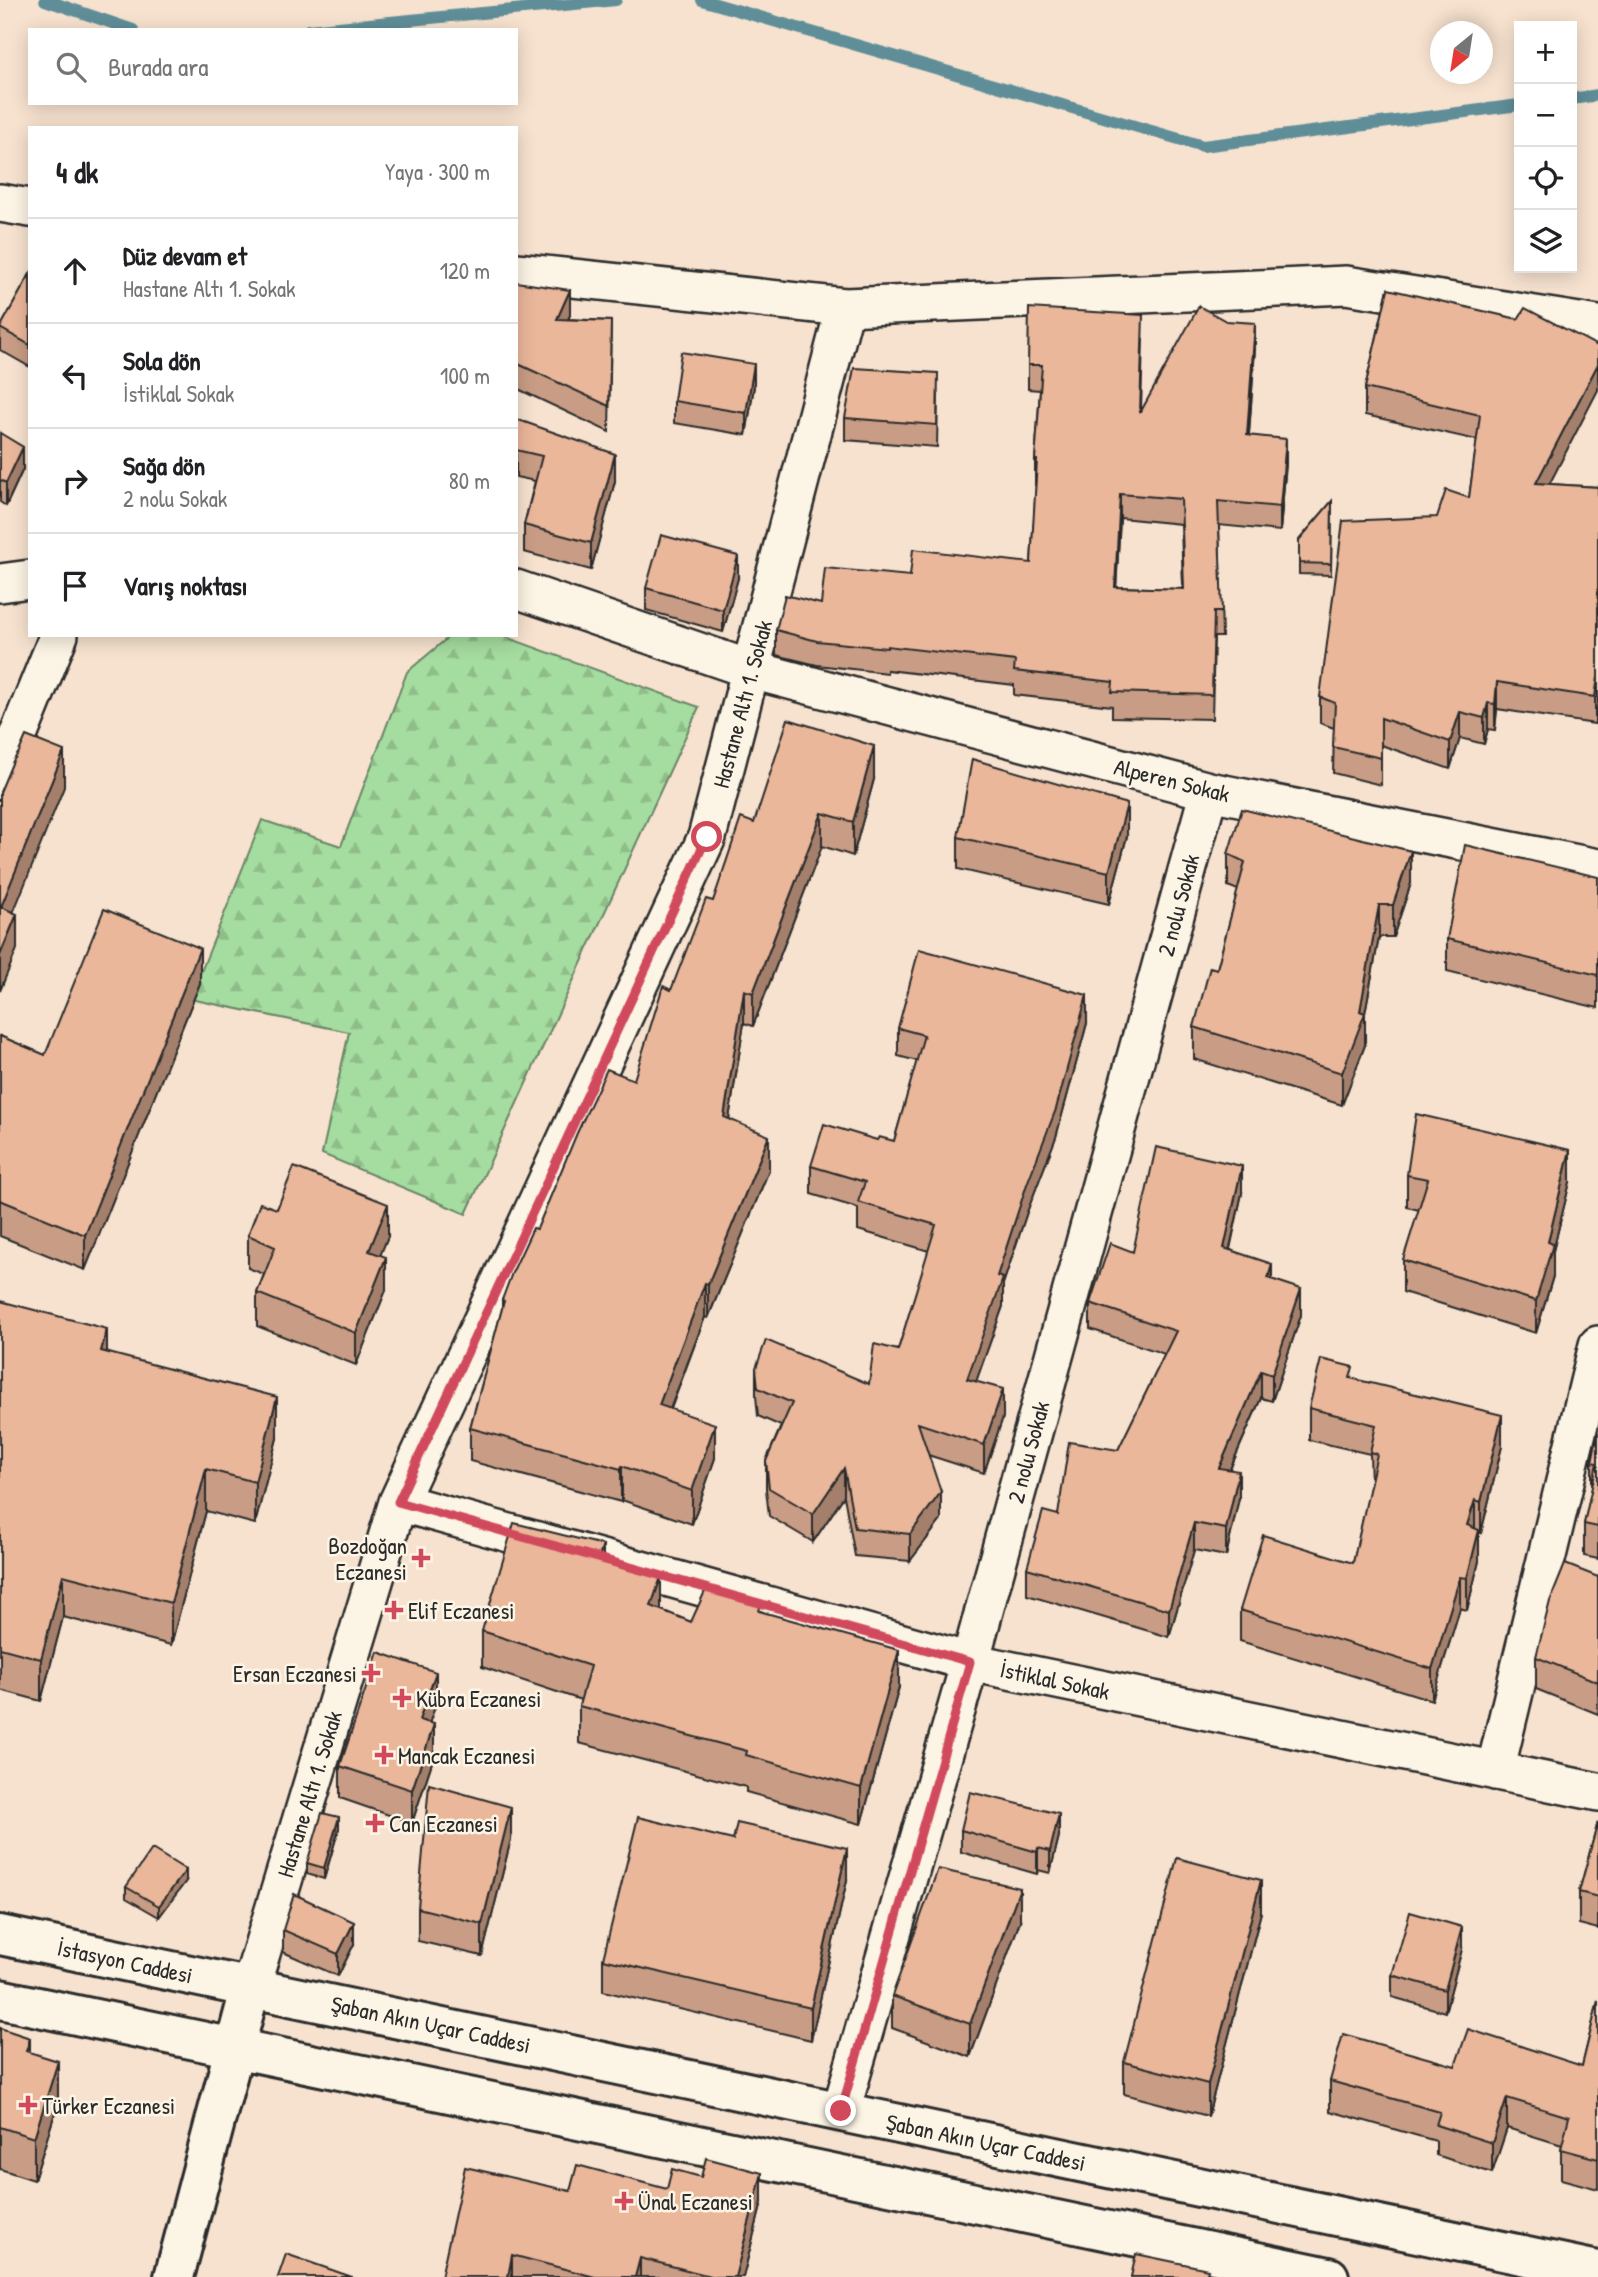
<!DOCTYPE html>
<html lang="tr">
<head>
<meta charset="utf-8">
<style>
	body { margin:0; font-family:"Patrick Hand",sans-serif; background:#f2f2f2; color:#202124 }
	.controls { position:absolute; right:21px; top:21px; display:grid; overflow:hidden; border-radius:0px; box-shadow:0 4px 18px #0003 }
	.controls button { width:63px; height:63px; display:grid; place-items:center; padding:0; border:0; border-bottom:2px solid #e0e0e0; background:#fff; color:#202124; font:35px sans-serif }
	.compass { position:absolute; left:1430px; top:21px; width:63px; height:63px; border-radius:50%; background:#fff; box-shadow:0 4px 18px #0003; rotate:210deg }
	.stop { position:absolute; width:21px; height:21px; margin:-16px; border:5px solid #d1495b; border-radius:50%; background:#fff }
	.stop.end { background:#d1495b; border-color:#fff; box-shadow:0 2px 7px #0008 }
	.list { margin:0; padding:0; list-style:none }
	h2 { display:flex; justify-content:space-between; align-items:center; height:91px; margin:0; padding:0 28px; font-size:30px }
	h2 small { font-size:23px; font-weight:400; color:#757577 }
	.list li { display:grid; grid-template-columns:46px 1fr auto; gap:21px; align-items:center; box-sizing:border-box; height:105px; padding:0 28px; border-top:2px solid #e0e0e0 }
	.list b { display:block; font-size:26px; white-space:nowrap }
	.list p { margin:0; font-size:23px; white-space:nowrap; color:#757577 }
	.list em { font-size:23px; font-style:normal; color:#757577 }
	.icon { flex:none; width:38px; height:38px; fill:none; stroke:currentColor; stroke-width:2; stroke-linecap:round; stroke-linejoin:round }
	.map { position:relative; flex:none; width:1598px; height:2277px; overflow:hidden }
	.search { position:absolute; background:#fff; box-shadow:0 4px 18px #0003; left:28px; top:28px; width:490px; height:77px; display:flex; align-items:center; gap:18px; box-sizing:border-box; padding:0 24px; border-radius:0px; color:#757577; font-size:26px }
	.panel { position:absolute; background:#fff; box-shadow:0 4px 18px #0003; left:28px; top:126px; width:490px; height:511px; border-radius:0px }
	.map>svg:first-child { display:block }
</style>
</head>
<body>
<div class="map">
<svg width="1598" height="2277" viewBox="0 0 1598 2277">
	<defs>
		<pattern id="forest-firs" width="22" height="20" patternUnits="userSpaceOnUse" patternTransform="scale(1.75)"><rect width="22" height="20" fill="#a5dc9f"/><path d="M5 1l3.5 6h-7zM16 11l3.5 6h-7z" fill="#8ebd89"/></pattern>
	</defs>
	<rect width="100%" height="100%" fill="#f7e2cf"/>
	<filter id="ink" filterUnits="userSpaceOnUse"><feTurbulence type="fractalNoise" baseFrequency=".0143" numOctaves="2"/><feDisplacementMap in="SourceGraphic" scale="14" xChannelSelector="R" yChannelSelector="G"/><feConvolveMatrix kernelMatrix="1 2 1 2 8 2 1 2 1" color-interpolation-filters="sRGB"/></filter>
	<g filter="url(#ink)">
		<path fill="url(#forest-firs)" stroke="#688465" stroke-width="2" d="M451,635H500L699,707L466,1214L322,1154L349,1032L190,999L262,820L341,846L407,672Z"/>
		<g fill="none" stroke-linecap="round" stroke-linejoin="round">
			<path stroke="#5f8e98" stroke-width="12" d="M45,0L133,30
				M702,0L1203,146L1519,105
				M308,30L616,0
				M1572,99L1598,95"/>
			<defs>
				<path id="street" d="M0,203L30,208
					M516,272L845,307L1346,285L1598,325
					M0,583L30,579
					M516,589L752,670L1209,791L1598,868
					M0,780L59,635
					M398,1502L970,1662L1598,1792
					M1495,1771L1598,1345
					M251,1986L398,1502L707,837L845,307
					M841,2111L970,1662L1209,791"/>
				<path id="secondary" d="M0,1935L1598,2271
					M0,1999L1329,2277
					M174,2277L251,1986"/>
			</defs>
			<use href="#street" stroke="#2b2b2b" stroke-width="42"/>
			<use href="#secondary" stroke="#2b2b2b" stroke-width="44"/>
			<use href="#street" stroke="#fcf5e5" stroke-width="37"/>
			<use href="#secondary" stroke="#fcf5e5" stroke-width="38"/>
		</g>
		<path fill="#c99d85" stroke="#2b2b2b" stroke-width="2" fill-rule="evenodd" d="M30,274V367L0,350V328Z
			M516,282L570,315L568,319L611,321L609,432L516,388Z
			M1388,289L1550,484L1598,487L1595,724L1497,709L1495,730L1488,729L1484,744L1460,738L1450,769L1381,745V785L1333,773L1334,728L1320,723V697L1437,517L1469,498L1477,440L1365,415V388Z
			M1143,339L1141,411L1255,348L1249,435L1286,463L1280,531L1219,525L1222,637H1214L1212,719L1112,717V706L1014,695V685L887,670V673L817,665L776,655V630L821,604L910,576L1031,563L1036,485H1035V460L1040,390L1028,389V365ZM1120,518L1181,524L1183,589L1116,587Z
			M754,386L746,435L674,423V401Z
			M938,395L937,447L845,440V418Z
			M516,419L615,481L591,570L524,552V525L535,481L516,477Z
			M0,433L23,469L6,506L0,502Z
			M1332,501L1331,575L1299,574V540Z
			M738,578L723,632L646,610V588Z
			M874,779L853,856L822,846L753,1026L744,1023L729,1119L769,1170L708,1318L705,1317L671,1409L715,1458L692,1524L622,1500L621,1502L470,1461V1428L502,1309V1300L537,1229L634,1080L713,901L754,823Z
			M1127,836L1109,904L958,869V837Z
			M1228,854L1411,883L1393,937H1379L1365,1013V1045L1342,1105L1194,1059V1027L1217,969L1238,890L1228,886Z
			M1598,877V1008L1447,971V939Z
			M200,983L85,1270L0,1236V1036L45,1055Z
			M1087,1023L1056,1137L1027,1212L1003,1284V1306L976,1381L1003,1417L984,1473L928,1455L941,1520L910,1561L855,1556L844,1496L813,1542L769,1516L766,1489V1461L781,1426L758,1416L756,1396V1368L869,1384L898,1350L929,1251L858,1230V1208L811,1194V1166L877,1140L894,1141L917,1061L898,1056V1028Z
			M1407,1175L1570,1182L1553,1251V1276L1536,1333L1403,1292V1260L1419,1210L1407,1207Z
			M1242,1193L1230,1249L1272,1280L1301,1315L1272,1401L1261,1398L1230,1469L1239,1498L1226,1556L1194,1550L1169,1637L1027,1595V1568L1058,1515L1118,1450L1165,1354L1090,1329V1303L1133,1252Z
			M277,1209L388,1236L380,1255L386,1290L356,1365L257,1326V1293L264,1274L248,1268V1235Z
			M0,1301L107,1352L277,1438L255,1524L206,1511L171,1645L63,1617L41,1701L0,1690Z
			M1353,1379L1502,1446L1481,1533L1479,1532V1561L1467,1610L1460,1608L1432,1700L1240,1641V1610L1353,1563L1371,1484L1370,1454L1309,1440V1408Z
			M1598,1432V1559L1584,1556V1524L1592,1489V1462Z
			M603,1562L661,1610L691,1622L761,1611L899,1687L861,1824L746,1792V1787L579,1743V1706L581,1700L482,1667V1631Z
			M1598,1577V1714L1536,1689V1657Z
			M436,1704L429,1723L434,1756L412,1823L340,1798V1766Z
			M1598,1822V1929L1579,1924V1892Z
			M339,1828L324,1879L307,1874V1863Z
			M961,1830L1059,1836L1050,1873L1038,1870L1037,1874L961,1852Z
			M511,1839L482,1956L418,1941V1908Z
			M847,1880L811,2040L603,1991V1959Z
			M186,1881L159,1917L126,1898V1887Z
			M1261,1912L1208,2116L1124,2094V2062Z
			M1020,1921L970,2057L892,2028V1996Z
			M283,1930L354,1944L338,1976L283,1952Z
			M1462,1949L1445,2012L1392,1997V1975Z
			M1598,2001V2189L1561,2179V2149L1562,2145L1507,2128L1492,2173L1436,2155V2141L1330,2111V2081L1455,2066H1582Z
			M0,2028L30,2052L58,2103L34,2180L0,2169Z
			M667,2189L762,2202L743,2277H441L570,2191Z"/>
		<path fill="#a4806c" stroke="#2b2b2b" stroke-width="2" d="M570,290V315L557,344V319Z
			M1255,323V348L1247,460V435Z
			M754,364V386L746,435V413Z
			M1598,364V390L1536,510V483Z
			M1286,439V463L1280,531V507Z
			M23,447V469L6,506V483Z
			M615,454V481L591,570V543Z
			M1120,494V518L1115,611V587Z
			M738,556V578L723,632V610Z
			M1598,677V703L1595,724V697Z
			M1497,682V709L1495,730V704Z
			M1488,703V729L1484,744V718Z
			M1460,712V738L1450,769V742Z
			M874,746V779L853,856V822Z
			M64,751V787L1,943V907Z
			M1127,804V836L1109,904V872Z
			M822,813V846L753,1026V993Z
			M1411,851V883L1393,937V905Z
			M1379,905V937L1365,1013V1045L1342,1105V1073L1360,1011Z
			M17,914V949L0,991V955Z
			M200,948V983L85,1270V1235Z
			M744,990V1023L724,1151V1117Z
			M1087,995V1023L1056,1137L1027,1212L1003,1284V1306L967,1407V1379L997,1276Z
			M769,1136V1170L708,1318V1284Z
			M1570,1150V1182L1553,1251V1276L1536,1333V1301L1548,1242Z
			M1242,1166V1193L1224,1274V1248Z
			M388,1204V1236L369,1283V1251Z
			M386,1257V1290L356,1365V1333Z
			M1272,1264V1290L1268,1278Z
			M705,1283V1317L659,1438V1405Z
			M1301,1289V1315L1272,1401V1375Z
			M107,1329V1371L101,1351Z
			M1261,1371V1398L1219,1494V1468Z
			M1003,1389V1417L984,1473V1445Z
			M277,1397V1438L255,1524V1482Z
			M1502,1415V1446L1481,1533V1502Z
			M715,1424V1458L692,1524V1491Z
			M622,1466V1500L621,1502V1469Z
			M844,1468V1496L813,1542V1514Z
			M206,1469V1511L171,1645V1603Z
			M1239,1471V1498L1226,1556V1529Z
			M941,1492V1520L910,1561V1534Z
			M1475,1500V1531L1467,1525Z
			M1194,1523V1550L1169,1637V1610Z
			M1479,1530V1561L1467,1610V1578Z
			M603,1545V1581L598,1560Z
			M63,1575V1617L41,1701V1659Z
			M661,1577V1614L651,1606Z
			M1460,1577V1608L1432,1700V1669Z
			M899,1650V1687L861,1824V1788Z
			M436,1672V1704L419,1752V1720Z
			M434,1724V1756L412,1823V1790Z
			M511,1807V1839L482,1956V1924Z
			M1059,1814V1836L1050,1873V1851Z
			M339,1817V1828L324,1879V1868Z
			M847,1848V1880L811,2040V2008Z
			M1038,1848V1870L1037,1874V1852Z
			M186,1870V1881L159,1917V1906Z
			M1261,1880V1912L1208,2116V2084Z
			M1020,1888V1921L970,2057V2024Z
			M354,1922V1944L338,1976V1954Z
			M1462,1927V1949L1445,2012V1990Z
			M30,2038V2080L26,2051Z
			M58,2061V2103L34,2180V2138Z
			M1507,2098V2128L1492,2173V2143Z
			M762,2173V2202L743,2277H735Z
			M512,2255V2277H508Z
			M640,2258V2277H635Z"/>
		<path fill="#eab79b" stroke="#2b2b2b" stroke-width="2" fill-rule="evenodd" d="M30,274V345L0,328Z
			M516,282L570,290L557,319L611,321L609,406L516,363Z
			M1388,289L1518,319L1525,308L1598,346V364L1536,483L1598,487V677L1595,697L1497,682L1495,704L1488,703L1484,718L1460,712L1450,742L1381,718V758L1333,747L1335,703L1320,697L1343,521L1437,517L1446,490L1469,498L1480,415L1365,388Z
			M1199,306L1226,321L1255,323L1247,435L1286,439L1280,507L1218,501L1222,612H1214L1212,695L1112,692L1113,682L1014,671L1015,661L887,646V648L817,641L776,630L785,595L821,604L825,568L910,576L913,549L1031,563L1037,460H1035L1042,365H1028L1029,308L1143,315L1140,413ZM1120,494L1181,499L1184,589L1115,587Z
			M681,352L754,364L746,413L674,401Z
			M854,368L938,373L937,425L845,418Z
			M516,419L615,454L591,543L524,525L542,456L516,450Z
			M0,433L23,447L6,483L0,480Z
			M1332,501L1331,564L1299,563V540Z
			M661,535L738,556L723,610L646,588Z
			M788,719L874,746L853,822L822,813L753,993L744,990L724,1117L769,1136L708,1284L705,1283L659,1405L715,1424L692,1491L622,1466L621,1469L470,1428L504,1301L502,1300L512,1273L533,1228L537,1229L577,1133L607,1069L634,1080L663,986L671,990L706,899L713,901L741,818L754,823Z
			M26,736L64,751L1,907L17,914L0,955V792L13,761L19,752Z
			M972,759L1127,804L1109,872L958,837Z
			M1242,809L1411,851L1393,905H1379L1360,1011L1365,1013L1342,1073L1194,1027L1210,967L1217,969L1245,862L1228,854Z
			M1465,845L1598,877V975L1447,939Z
			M104,909L200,948L85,1235L0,1200V1036L45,1055Z
			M919,949L1087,995L1056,1109L1027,1184L997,1276L1003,1278L967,1379L1003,1389L984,1445L918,1423L941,1492L910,1534L855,1528L844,1468L813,1514L769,1488L766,1461L792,1403L758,1388L756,1368L766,1340L869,1384L874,1344L898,1350L936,1225L858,1202L865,1182L811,1166L824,1124L877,1140L879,1137L894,1141L924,1035L898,1028Z
			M1416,1114L1570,1150L1548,1242L1553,1244L1536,1301L1403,1260L1428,1179L1407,1175Z
			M1156,1147L1242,1166L1224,1248L1272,1264L1268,1278L1301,1289L1272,1375L1261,1371L1219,1468L1239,1471L1226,1529L1194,1523L1169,1610L1027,1568L1043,1511L1058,1515L1069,1442L1118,1450L1176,1331L1090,1303L1110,1243L1133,1252Z
			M294,1167L388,1204L369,1251L386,1257L356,1333L257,1293L275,1247L248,1235L260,1203L277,1209Z
			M0,1301L107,1329L101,1351L277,1397L255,1482L206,1469L171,1603L63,1575L41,1659L0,1648Z
			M1321,1359L1353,1367L1350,1378L1502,1415L1481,1502L1475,1500L1467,1525L1479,1530L1467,1578L1460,1577L1432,1669L1240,1610L1263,1535L1353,1563L1377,1454L1370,1452L1376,1425L1309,1408Z
			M1598,1432V1527L1584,1524L1597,1463L1592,1462Z
			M514,1523L603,1545L598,1560L661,1577L651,1606L691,1622L706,1589L761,1604L759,1611L899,1650L861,1788L746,1755L747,1751L579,1706L590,1666L482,1631Z
			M1565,1564L1598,1577V1682L1536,1657L1550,1601Z
			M378,1652L436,1672L419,1720L434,1724L412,1790L340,1766Z
			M429,1784L511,1807L482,1924L418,1908Z
			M970,1792L1059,1814L1050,1851L1038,1848L1037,1852L961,1830Z
			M322,1813L339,1817L324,1868L307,1863Z
			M638,1817L733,1840L737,1823L847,1848L811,2008L603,1959Z
			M1598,1822V1897L1579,1892Z
			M152,1849L186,1870L159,1906L126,1887Z
			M1177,1858L1261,1880L1208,2084L1124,2062Z
			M938,1869L1020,1888L970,2024L892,1996Z
			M294,1894L354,1922L338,1954L283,1930Z
			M1410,1912L1462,1927L1445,1990L1392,1975Z
			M1598,2001V2159L1561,2149L1569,2117L1507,2098L1492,2143L1436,2125L1440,2112L1330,2081L1343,2034L1455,2066L1468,2029L1582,2066Z
			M0,2028L30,2038L26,2051L58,2061L34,2138L0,2127Z
			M706,2158L762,2173L735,2277H714L640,2258L635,2277H595L512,2255L508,2277H441L465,2167L570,2191L577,2165L667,2189L672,2169L701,2177Z
			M286,2254L352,2277H278Z
			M1136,2254L1208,2269L1206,2277H1131Z"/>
	</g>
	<g fill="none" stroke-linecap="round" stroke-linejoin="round" filter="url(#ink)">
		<path stroke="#d1495b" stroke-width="9" d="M707,837L398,1502L970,1662L841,2111"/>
	</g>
	<g fill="#d1495b" stroke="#fcf5e5" stroke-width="2.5">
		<path d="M417.5 1547.5h7v7h7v7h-7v7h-7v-7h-7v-7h7z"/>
		<path d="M390.5 1599.5h7v7h7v7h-7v7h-7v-7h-7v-7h7z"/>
		<path d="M367.5 1662.5h7v7h7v7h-7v7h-7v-7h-7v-7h7z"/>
		<path d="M398.5 1687.5h7v7h7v7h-7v7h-7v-7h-7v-7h7z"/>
		<path d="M380.5 1744.5h7v7h7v7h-7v7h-7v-7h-7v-7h7z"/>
		<path d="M371.5 1812.5h7v7h7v7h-7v7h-7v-7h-7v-7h7z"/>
		<path d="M24.5 2094.5h7v7h7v7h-7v7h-7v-7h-7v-7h7z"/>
		<path d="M620.5 2190.5h7v7h7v7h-7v7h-7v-7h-7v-7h7z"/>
	</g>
	<g text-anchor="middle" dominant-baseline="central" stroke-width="5" stroke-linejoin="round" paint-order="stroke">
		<g font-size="23" fill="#2b2b2b" stroke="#fcf5e5">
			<text transform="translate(742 704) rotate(-75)">Hastane Altı 1. Sokak</text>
			<text transform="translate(1172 780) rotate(14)">Alperen Sokak</text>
			<text transform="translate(1178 905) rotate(-75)">2 nolu Sokak</text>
			<text transform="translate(1028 1452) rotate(-75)">2 nolu Sokak</text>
			<text transform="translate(1055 1680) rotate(12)">İstiklal Sokak</text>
			<text transform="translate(309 1794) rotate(-73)">Hastane Altı 1. Sokak</text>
			<text transform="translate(125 1961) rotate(12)">İstasyon Caddesi</text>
			<text transform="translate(431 2024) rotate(12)">Şaban Akın Uçar Caddesi</text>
			<text transform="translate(986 2142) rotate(12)">Şaban Akın Uçar Caddesi</text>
		</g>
		<g font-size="23" fill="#2b2b2b" stroke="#fcf5e5" text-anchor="start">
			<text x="407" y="1545" text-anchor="end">Bozdoğan<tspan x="407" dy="26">Eczanesi</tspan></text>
			<text x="408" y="1610">Elif Eczanesi</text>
			<text x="357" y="1673" text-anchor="end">Ersan Eczanesi</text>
			<text x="416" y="1698">Kübra Eczanesi</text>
			<text x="398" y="1755">Mancak Eczanesi</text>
			<text x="389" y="1823">Can Eczanesi</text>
			<text x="42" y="2105">Türker Eczanesi</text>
			<text x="638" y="2201">Ünal Eczanesi</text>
		</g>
	</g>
</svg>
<div class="controls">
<button>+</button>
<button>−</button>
<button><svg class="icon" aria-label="locate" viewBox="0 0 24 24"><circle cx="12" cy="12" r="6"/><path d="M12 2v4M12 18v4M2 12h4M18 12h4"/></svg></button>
<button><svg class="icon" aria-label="layers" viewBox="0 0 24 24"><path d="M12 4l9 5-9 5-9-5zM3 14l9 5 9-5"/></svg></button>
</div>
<svg class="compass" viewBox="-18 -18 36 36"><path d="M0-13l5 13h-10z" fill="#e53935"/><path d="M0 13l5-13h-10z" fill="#757577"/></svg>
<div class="stop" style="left:707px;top:837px"></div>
<div class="stop end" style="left:841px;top:2111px"></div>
<div class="search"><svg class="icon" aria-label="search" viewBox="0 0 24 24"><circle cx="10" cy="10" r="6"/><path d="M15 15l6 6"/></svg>Burada ara</div>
<section class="panel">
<h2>4 dk<small>Yaya · 300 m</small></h2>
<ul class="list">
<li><svg class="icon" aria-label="ahead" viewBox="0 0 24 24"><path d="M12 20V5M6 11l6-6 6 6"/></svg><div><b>Düz devam et</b><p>Hastane Altı 1. Sokak</p></div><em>120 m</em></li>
<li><svg class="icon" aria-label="left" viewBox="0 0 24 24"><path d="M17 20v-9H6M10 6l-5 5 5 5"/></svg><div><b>Sola dön</b><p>İstiklal Sokak</p></div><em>100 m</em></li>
<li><svg class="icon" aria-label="right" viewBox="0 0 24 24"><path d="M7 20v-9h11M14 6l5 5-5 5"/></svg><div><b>Sağa dön</b><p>2 nolu Sokak</p></div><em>80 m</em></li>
<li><svg class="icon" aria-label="arrive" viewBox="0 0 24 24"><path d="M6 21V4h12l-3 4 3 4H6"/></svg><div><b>Varış noktası</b></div></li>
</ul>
</section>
</div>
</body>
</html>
